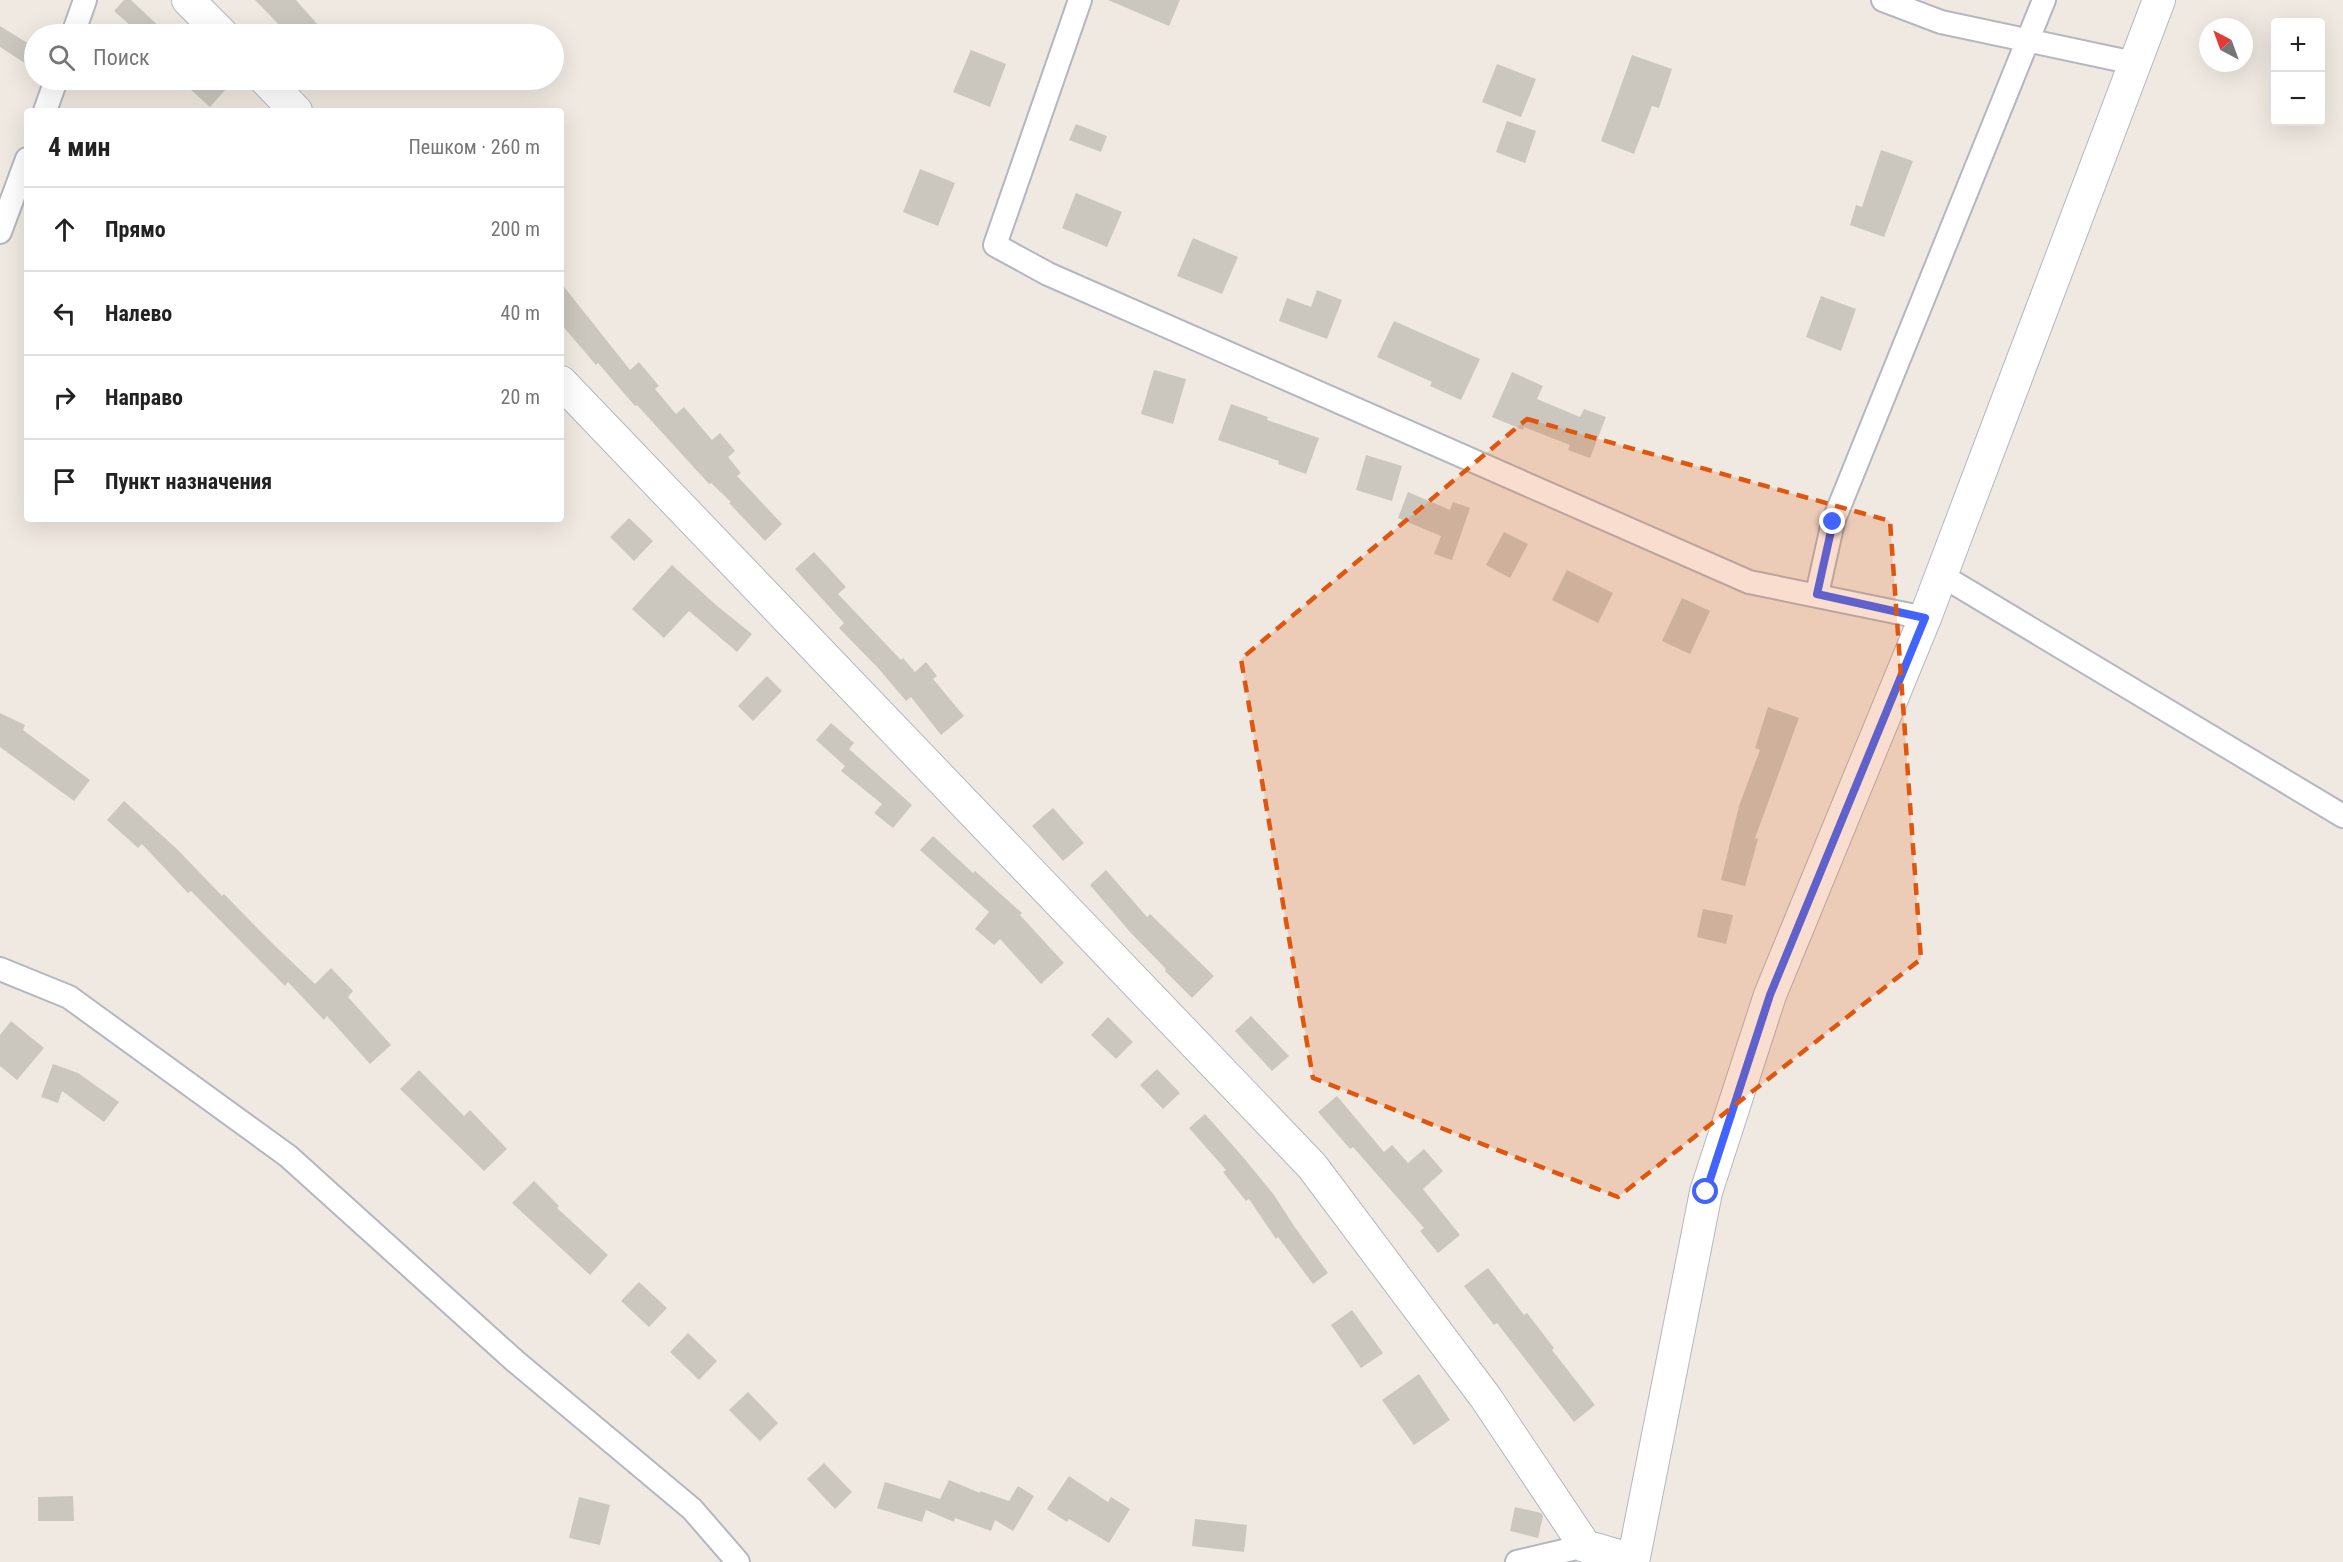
<!DOCTYPE html>
<html lang="ru">
<head>
<meta charset="utf-8">
<style>
	body { margin:0; font-family:"Roboto Condensed",sans-serif; background:#f6f6f6; color:#222 }
	.controls { position:absolute; right:18px; top:18px; display:grid; overflow:hidden; border-radius:6px; box-shadow:0 6px 24px #0002 }
	.controls button { width:54px; height:54px; display:grid; place-items:center; padding:0; border:0; border-bottom:2px solid #e0e0e0; background:#fff; color:#222; font:30px sans-serif }
	.compass { position:absolute; left:2199px; top:18px; width:54px; height:54px; border-radius:50%; background:#fff; box-shadow:0 6px 24px #0002; rotate:319deg }
	.stop { position:absolute; width:18px; height:18px; margin:-14px; border:4px solid #4264fb; border-radius:50%; background:#fff }
	.stop.end { background:#4264fb; border-color:#fff; box-shadow:0 2px 6px #0008 }
	.list { margin:0; padding:0; list-style:none }
	h2 { display:flex; justify-content:space-between; align-items:center; height:78px; margin:0; padding:0 24px; font-size:26px }
	h2 small { font-size:20px; font-weight:400; color:#767676 }
	.list li { display:grid; grid-template-columns:39px 1fr auto; gap:18px; align-items:center; box-sizing:border-box; height:84px; padding:0 24px; border-top:2px solid #e0e0e0 }
	.list b { display:block; font-size:22px; white-space:nowrap }
	.list em { font-size:20px; font-style:normal; color:#767676 }
	.icon { flex:none; width:33px; height:33px; fill:none; stroke:currentColor; stroke-width:2; stroke-linecap:round; stroke-linejoin:round }
	.map { position:relative; flex:none; width:2343px; height:1562px; overflow:hidden }
	.search { position:absolute; background:#fff; box-shadow:0 6px 24px #0002; left:24px; top:24px; width:540px; height:66px; display:flex; align-items:center; gap:15px; box-sizing:border-box; padding:0 21px; border-radius:33px; color:#767676; font-size:22px }
	.panel { position:absolute; background:#fff; box-shadow:0 6px 24px #0002; left:24px; top:108px; width:540px; height:414px; border-radius:6px }
	.map>svg:first-child { display:block }
</style>
</head>
<body>
<div class="map">
<svg width="2343" height="1562" viewBox="0 0 2343 1562">
	<rect width="100%" height="100%" fill="#efe9e1"/>
	<path fill="#cbc7bf" d="M124,0H131L167,34H123L131,26L114,11Z
		M255,0H296L326,34H288Z
		M1108,0H1180L1169,26Z
		M0,26L34,47V69L0,47Z
		M971,50L1006,64L990,107L953,92Z
		M1632,55L1672,69L1659,108L1652,106L1634,154L1601,141Z
		M1497,64L1536,79L1521,117L1482,102Z
		M180,80H216L226,89L210,107Z
		M1507,121L1536,131L1525,163L1496,152Z
		M1076,124L1107,136L1101,152L1069,140Z
		M1881,150L1913,161L1884,237L1850,225L1856,205L1862,207Z
		M920,169L955,183L938,226L903,212Z
		M1076,193L1122,212L1107,247L1062,228Z
		M1193,238L1238,257L1222,294L1177,276Z
		M561,283L630,370L639,362L659,386L655,389L676,414L684,407L712,440L720,433L735,451L728,457L741,473L737,476L782,524L765,541L729,503L731,502L711,483L709,484L637,405L635,406L598,363L596,365L561,324Z
		M1317,290L1342,300L1327,339L1279,321L1287,298L1311,307Z
		M1821,296L1856,309L1841,351L1806,337Z
		M1394,321L1480,359L1461,400L1430,386L1432,382L1377,357Z
		M1154,370L1186,379L1173,424L1141,414Z
		M1512,372L1543,386L1537,399L1580,417L1584,409L1606,417L1590,458L1568,450L1570,445L1524,427L1523,430L1492,417Z
		M1231,404L1268,417L1267,420L1319,438L1306,474L1278,464L1279,461L1218,440Z
		M1366,455L1402,466L1392,501L1356,490Z
		M1408,492L1450,510L1453,502L1470,508L1452,560L1434,554L1441,536L1398,518Z
		M629,518L653,541L634,561L610,537Z
		M1504,532L1528,544L1510,578L1486,565Z
		M814,552L846,587L838,594L901,660L903,658L915,672L926,662L937,676L933,679L964,716L941,735L911,697L906,701L879,669L839,628L844,623L795,569Z
		M672,565L716,605L752,634L737,652L689,611L664,638L632,609Z
		M1567,570L1613,593L1598,623L1552,600Z
		M1682,598L1710,611L1690,654L1662,641Z
		M767,676L782,691L753,721L738,706Z
		M1768,707L1799,718L1755,838L1758,839L1745,886L1721,880L1739,806L1760,750L1755,748Z
		M0,713L25,725L23,730L90,780L74,801L0,747Z
		M831,723L854,743L849,749L912,805L893,828L874,813L882,804L841,771L845,766L816,740Z
		M124,801L178,850L222,896L224,894L272,943L315,984L331,968L353,991L348,997L391,1045L370,1064L327,1016L324,1020L288,982L285,986L191,891L188,893L142,844L138,848L107,820Z
		M1053,808L1084,843L1063,861L1032,826Z
		M933,836L973,873L975,871L1022,913L1020,915L1064,963L1041,984L1000,939L994,945L975,929L989,912L920,850Z
		M1106,870L1147,917L1150,914L1214,976L1192,998L1165,971L1166,969L1130,932L1090,885Z
		M1703,909L1733,915L1726,944L1697,937Z
		M1251,1016L1289,1056L1272,1071L1235,1031Z
		M1108,1017L1133,1042L1116,1059L1091,1035Z
		M11,1021L44,1048L17,1080L0,1066V1035Z
		M53,1064L78,1073L119,1102L104,1122L62,1091L58,1103L41,1097Z
		M1157,1069L1180,1093L1163,1109L1140,1085Z
		M419,1070L464,1116L470,1110L507,1149L484,1171L400,1089Z
		M1337,1096L1384,1152L1392,1145L1408,1163L1424,1149L1443,1171L1423,1189L1460,1235L1438,1253L1420,1231L1424,1228L1353,1147L1350,1149L1318,1112Z
		M1205,1114L1243,1157L1274,1195L1294,1226L1328,1273L1313,1284L1278,1237L1276,1239L1249,1199L1246,1201L1223,1172L1226,1170L1189,1128Z
		M534,1181L559,1206L557,1208L608,1255L590,1275L512,1203Z
		M1488,1268L1524,1315L1527,1313L1554,1348L1552,1350L1595,1405L1574,1422L1497,1323L1494,1325L1464,1286Z
		M639,1282L667,1308L649,1327L621,1301Z
		M1352,1310L1383,1353L1361,1368L1331,1325Z
		M688,1333L717,1361L699,1380L670,1352Z
		M1419,1374L1450,1420L1414,1445L1382,1400Z
		M748,1392L778,1423L760,1441L729,1410Z
		M824,1463L852,1492L835,1509L807,1479Z
		M1069,1476L1108,1502L1111,1497L1130,1509L1109,1543L1069,1519L1067,1522L1047,1509Z
		M949,1480L980,1493V1491L1009,1501L1018,1486L1034,1496L1013,1531L995,1520L991,1531L955,1518L954,1522L926,1510L922,1522L877,1508L885,1482L940,1499Z
		M73,1496L74,1521H38V1497Z
		M579,1497L610,1505L600,1545L569,1538Z
		M1515,1507L1541,1513L1543,1516L1538,1538L1510,1531Z
		M1195,1519L1247,1525L1244,1552L1192,1546Z"/>
	<g fill="none" stroke-linecap="round" stroke-linejoin="round">
		<defs>
			<path id="street" d="M1080,0L995,245L1048,274L1749,582L1925,618
				M1883,0L1941,22L2134,63
				M73,34L85,0
				M45,111L56,80
				M0,232L27,159
				M1941,575L2343,816
				M1817,594L1833,522L2044,0
				M0,969L69,997L288,1156L515,1361L692,1509L738,1562
				M1517,1562L1585,1546"/>
			<path id="secondary" d="M188,0L222,34
				M266,80L296,111
				M561,382L1312,1166L1486,1398L1585,1546L1633,1560
				M1633,1562L1706,1192L1770,995L1925,618L2159,0"/>
		</defs>
		<use href="#street" stroke="#b4b7c1" stroke-width="26"/>
		<use href="#secondary" stroke="#b4b7c1" stroke-width="34"/>
		<use href="#street" stroke="#fff" stroke-width="22"/>
		<use href="#secondary" stroke="#fff" stroke-width="32"/>
	</g>
	<g fill="none" stroke-linecap="round" stroke-linejoin="round">
		<path stroke="#4264fb" stroke-width="8" d="M1706,1192L1770,995L1925,618L1817,594L1833,522"/>
	</g>
	<path fill="#df570e" fill-opacity="0.2" stroke="#df570e" stroke-width="4.5" stroke-dasharray="12 8" stroke-linejoin="round" d="M1527,419L1890,521L1921,959L1618,1197L1313,1078L1241,659Z"/>
</svg>
<div class="controls">
<button>+</button>
<button>−</button>
</div>
<svg class="compass" viewBox="-18 -18 36 36"><path d="M0-13l5 13h-10z" fill="#e53935"/><path d="M0 13l5-13h-10z" fill="#767676"/></svg>
<div class="stop" style="left:1706px;top:1192px"></div>
<div class="stop end" style="left:1833px;top:522px"></div>
<div class="search"><svg class="icon" aria-label="search" viewBox="0 0 24 24"><circle cx="10" cy="10" r="6"/><path d="M15 15l6 6"/></svg>Поиск</div>
<section class="panel">
<h2>4 мин<small>Пешком · 260 m</small></h2>
<ul class="list">
<li><svg class="icon" aria-label="ahead" viewBox="0 0 24 24"><path d="M12 20V5M6 11l6-6 6 6"/></svg><div><b>Прямо</b></div><em>200 m</em></li>
<li><svg class="icon" aria-label="left" viewBox="0 0 24 24"><path d="M17 20v-9H6M10 6l-5 5 5 5"/></svg><div><b>Налево</b></div><em>40 m</em></li>
<li><svg class="icon" aria-label="right" viewBox="0 0 24 24"><path d="M7 20v-9h11M14 6l5 5-5 5"/></svg><div><b>Направо</b></div><em>20 m</em></li>
<li><svg class="icon" aria-label="arrive" viewBox="0 0 24 24"><path d="M6 21V4h12l-3 4 3 4H6"/></svg><div><b>Пункт назначения</b></div></li>
</ul>
</section>
</div>
</body>
</html>
